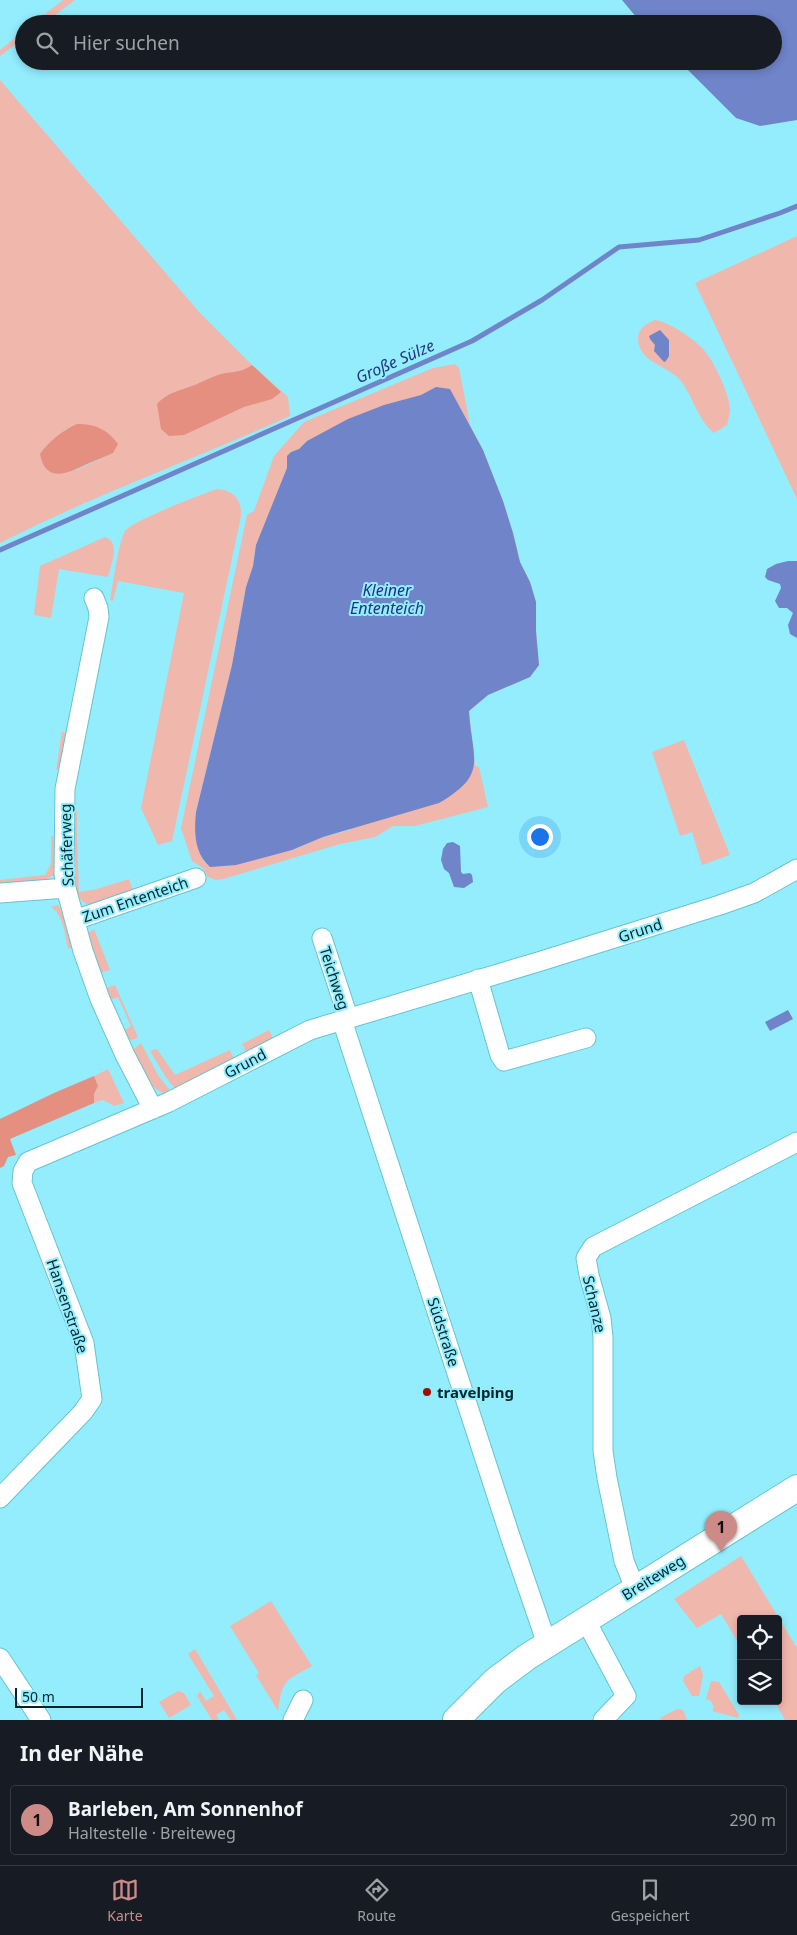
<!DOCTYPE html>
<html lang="de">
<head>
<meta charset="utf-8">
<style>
	body { margin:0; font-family:"Noto Sans",sans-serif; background:#20242c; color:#f1f3f6 }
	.controls { position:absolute; right:15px; bottom:15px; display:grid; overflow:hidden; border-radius:5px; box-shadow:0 2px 8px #0003 }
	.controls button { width:45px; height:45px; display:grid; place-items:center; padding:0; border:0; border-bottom:1px solid #363941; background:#171b24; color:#f1f3f6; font:25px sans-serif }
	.scale { position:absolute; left:15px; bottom:12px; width:128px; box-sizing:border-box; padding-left:5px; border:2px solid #00262c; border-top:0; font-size:14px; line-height:18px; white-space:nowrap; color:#00262c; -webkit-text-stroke:4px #93edfd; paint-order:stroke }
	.you { position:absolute; left:539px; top:836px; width:18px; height:18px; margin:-12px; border:4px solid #fff; border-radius:50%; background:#1a73e8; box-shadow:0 0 0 8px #1a73e833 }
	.badge { display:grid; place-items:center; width:32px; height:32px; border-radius:50%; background:#cd8b87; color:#111; font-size:16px; font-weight:700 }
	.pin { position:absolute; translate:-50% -41px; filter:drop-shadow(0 1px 2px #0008) }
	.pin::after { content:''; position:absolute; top:26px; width:18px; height:15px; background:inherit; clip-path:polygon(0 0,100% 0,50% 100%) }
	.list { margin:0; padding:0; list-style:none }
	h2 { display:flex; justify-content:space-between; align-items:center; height:65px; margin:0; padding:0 20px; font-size:21px }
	h2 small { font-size:16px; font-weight:400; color:#9ea1a6 }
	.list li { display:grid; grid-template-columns:32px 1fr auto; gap:15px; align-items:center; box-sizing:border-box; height:70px; margin:0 10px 10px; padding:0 10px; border:1px solid #363941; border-radius:5px }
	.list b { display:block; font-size:19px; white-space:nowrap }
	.list p { margin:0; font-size:16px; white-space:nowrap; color:#9ea1a6 }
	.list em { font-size:16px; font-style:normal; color:#9ea1a6 }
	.icon { flex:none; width:28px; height:28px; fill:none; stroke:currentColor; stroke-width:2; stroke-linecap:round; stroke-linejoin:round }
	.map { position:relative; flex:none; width:797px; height:1720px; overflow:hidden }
	.search { position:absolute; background:#171b24; box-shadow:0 2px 8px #0003; left:15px; right:15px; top:15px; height:55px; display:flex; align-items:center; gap:12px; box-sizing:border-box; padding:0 18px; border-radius:28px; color:#9ea1a6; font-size:19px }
	.sheet { height:145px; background:#171b24 }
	nav { display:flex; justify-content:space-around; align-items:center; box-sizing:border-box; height:70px; border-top:1px solid #363941; background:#171b24; font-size:14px; color:#9ea1a6 }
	nav a { display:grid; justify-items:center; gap:2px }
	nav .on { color:#cd8b87 }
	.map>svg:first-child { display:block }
</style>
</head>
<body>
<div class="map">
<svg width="797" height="1720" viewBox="0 0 797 1720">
	<rect width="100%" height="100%" fill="#93edfd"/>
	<path fill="#f0b7ad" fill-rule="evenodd" d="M63,0H75L43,24H32Z
		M24,31V38L0,56V50Z
		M0,80L200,313L252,365L288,397L290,416C194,459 94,495 0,543ZM66,429L113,453L76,470L44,449Z
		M797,236V499L695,283Z
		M655,320C669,322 691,337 701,347C713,358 729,393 730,409C730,414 728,420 727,425L714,433C698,420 693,397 681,381C668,365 639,363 638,339C638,328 646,324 655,320Z
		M455,364L459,368L470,425L483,450L503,501L513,533L520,562L530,582L536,602V631L539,665L530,677L488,695L469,711L475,766L479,767L488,807L415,826H393L375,837L340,844L223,879L216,880L208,877L203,868L192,861L181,828L247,515L254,511L274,456L304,422L433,368ZM307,441L350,830L323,837L292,850L205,863C195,841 194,836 196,812L232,665L246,587L253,566L256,545L280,488L287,468L290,452L299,449Z
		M217,489C233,490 242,499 241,516L172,841L158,845L141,808L184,593L118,581L113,601L110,600C113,585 118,543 125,531C132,521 202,494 217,489Z
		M105,537C121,543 111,564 108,577L59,569L51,618L34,615L40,566Z
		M62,731L68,735L63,767L56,770Z
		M684,740L730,855L702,865L692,832L680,836L652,752Z
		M77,809V839L79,892L97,889L129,879L134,893L92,906C86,904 80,901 77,894C69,875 72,833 71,811Z
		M51,836L55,837L57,872C43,886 19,884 0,885V880L45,875L51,864Z
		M58,905L65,915L73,946L68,949C65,936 64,915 51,907Z
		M94,929L110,970L99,973L86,935Z
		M115,985L138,1037L132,1040L126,1038L123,1031L131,1026L118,997L109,1000L105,991L107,988Z
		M269,1030L274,1040L247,1054L242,1044Z
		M141,1043L158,1075L172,1093L167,1095C148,1088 140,1068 133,1050Z
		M157,1049L175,1075L230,1050L234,1060L176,1090L165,1076L150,1051Z
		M108,1069L124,1103L114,1106L103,1100L94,1103V1094L98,1086L94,1076Z
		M741,1556L797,1648V1720H785L774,1701H778V1619H741V1647L721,1614L697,1628L674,1599Z
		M271,1601L312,1666C284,1682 283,1678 278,1711L256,1675L259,1673L230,1626Z
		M195,1649L237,1720H231L224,1710L216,1715L219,1720H212L197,1696L200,1691L206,1701L214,1696L188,1654Z
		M700,1666L703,1675L699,1696H692L683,1681L684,1676Z
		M711,1681L719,1682L739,1715L738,1718L712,1711L714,1707L711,1701L706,1699Z
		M178,1691L184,1693L191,1705L169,1718L159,1702Z
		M677,1709L683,1710L687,1720H661L660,1718Z"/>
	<path fill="#e48f80" d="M252,365L281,392L272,399L244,407L184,435L169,436L161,429L157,404C167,393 178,391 192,386C203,382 214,375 226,373C236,372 243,371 252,365Z
		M77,424C95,424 107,429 118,444L113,453C105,457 96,460 87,464C69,473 45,484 40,454C49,441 63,430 77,424Z
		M94,1076L98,1086L94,1094V1103L10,1139L16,1155L8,1157L4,1166L0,1168V1119L54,1093Z"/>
	<path fill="#6f84c9" d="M622,0H797V120L760,126L736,118L679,61H773V24H642Z
		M660,330L669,340V356L666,361L664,362L654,351L655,345L650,339L649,336Z
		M436,387L450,389L483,450L503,501L513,533L520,562L530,582L536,602V631L539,665L530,677L488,695L469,711C472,760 489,774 439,803L323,837L292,850L236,865L210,867C194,853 194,831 196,812L232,665L246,587L253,566L256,545L287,468V456L291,452L299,449L307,441L348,419L384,405L421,395Z
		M788,561H797V638L790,634L788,625L793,613L787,608H779L775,601L781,588L780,584L768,580L765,577L767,569L776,564Z
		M453,842L460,846L461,872L463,874L470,873L472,875L473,882L464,888L454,887L449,873L444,869L441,860L443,849L447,843Z
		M788,1010L793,1019L770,1031L765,1022Z"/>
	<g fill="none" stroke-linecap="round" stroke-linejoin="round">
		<path stroke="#6f84c9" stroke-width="5" d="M0,550L472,341L542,300L619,247L699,240L780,213L797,206"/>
		<defs>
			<path id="street" d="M94,598L98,608L99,617L65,789L64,874L66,888L83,951L100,999L125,1055L153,1109
				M0,893L66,888
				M75,920L196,878
				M322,938L348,1017
				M478,979L500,1055L504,1061L586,1038
				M342,1020L510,1536L547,1644
				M0,1498L83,1412L92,1399L84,1343L22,1183L23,1171L28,1162L169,1102L310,1030L538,962L720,905L754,893L797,869
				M635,1588L624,1561L607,1478L603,1451V1337L601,1318L589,1275L586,1258L593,1247L797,1142
				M585,1619L626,1696L603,1720
				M0,1658L41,1720
				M293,1720L303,1700"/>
			<path id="secondary" d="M456,1720L495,1681L527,1657L797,1488"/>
		</defs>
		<use href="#street" stroke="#67c2d1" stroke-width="21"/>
		<use href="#secondary" stroke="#67c2d1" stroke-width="28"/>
		<use href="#street" stroke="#fff" stroke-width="19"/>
		<use href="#secondary" stroke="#fff" stroke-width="26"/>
	</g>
	<circle fill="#a20b00" stroke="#93edfd" stroke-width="2" cx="427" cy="1392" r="5"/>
	<g text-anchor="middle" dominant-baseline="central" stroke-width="4" stroke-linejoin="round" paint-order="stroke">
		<g font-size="15" fill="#00262c" stroke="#93edfd">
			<text transform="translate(66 845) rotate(-92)">Schäferweg</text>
			<text transform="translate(135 899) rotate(-19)">Zum Ententeich</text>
			<text transform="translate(640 930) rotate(-18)">Grund</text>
			<text transform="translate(335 978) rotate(72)">Teichweg</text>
			<text transform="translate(245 1063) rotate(-28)">Grund</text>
			<text transform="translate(595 1304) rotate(77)">Schanze</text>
			<text transform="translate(68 1306) rotate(71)">Hansenstraße</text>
			<text transform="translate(444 1332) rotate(72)">Südstraße</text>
			<text transform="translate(653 1577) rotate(-32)">Breiteweg</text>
		</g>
		<g font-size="15" font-weight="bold" fill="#00262c" stroke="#93edfd" text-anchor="start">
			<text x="437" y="1392">travelping</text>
		</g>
		<g font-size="16" font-style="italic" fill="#233283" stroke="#93edfd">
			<text transform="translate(395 361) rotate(-24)">Große Sülze</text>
			<text x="387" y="590">Kleiner<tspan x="387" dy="18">Ententeich</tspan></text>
		</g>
	</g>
</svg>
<div class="controls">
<button><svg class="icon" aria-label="locate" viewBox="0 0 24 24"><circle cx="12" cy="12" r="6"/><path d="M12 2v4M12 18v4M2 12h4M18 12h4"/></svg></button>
<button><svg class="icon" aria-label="layers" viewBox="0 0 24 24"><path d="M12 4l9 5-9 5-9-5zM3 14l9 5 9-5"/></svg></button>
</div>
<div class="scale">50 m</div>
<div class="you"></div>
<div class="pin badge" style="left:721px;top:1552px">1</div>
<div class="search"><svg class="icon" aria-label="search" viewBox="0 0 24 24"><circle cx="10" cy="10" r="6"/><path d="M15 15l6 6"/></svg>Hier suchen</div>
</div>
<section class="sheet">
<h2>In der Nähe<small></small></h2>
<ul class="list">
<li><span class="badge">1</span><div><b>Barleben, Am Sonnenhof</b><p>Haltestelle · Breiteweg</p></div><em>290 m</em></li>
</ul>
</section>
<nav>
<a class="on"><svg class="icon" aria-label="map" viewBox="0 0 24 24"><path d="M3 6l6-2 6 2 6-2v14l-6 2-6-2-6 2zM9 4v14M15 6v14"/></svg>Karte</a>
<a><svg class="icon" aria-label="directions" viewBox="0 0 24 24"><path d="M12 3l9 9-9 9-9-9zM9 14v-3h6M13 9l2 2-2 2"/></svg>Route</a>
<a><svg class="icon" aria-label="saved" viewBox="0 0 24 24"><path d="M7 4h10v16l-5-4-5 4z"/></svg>Gespeichert</a>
</nav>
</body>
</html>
